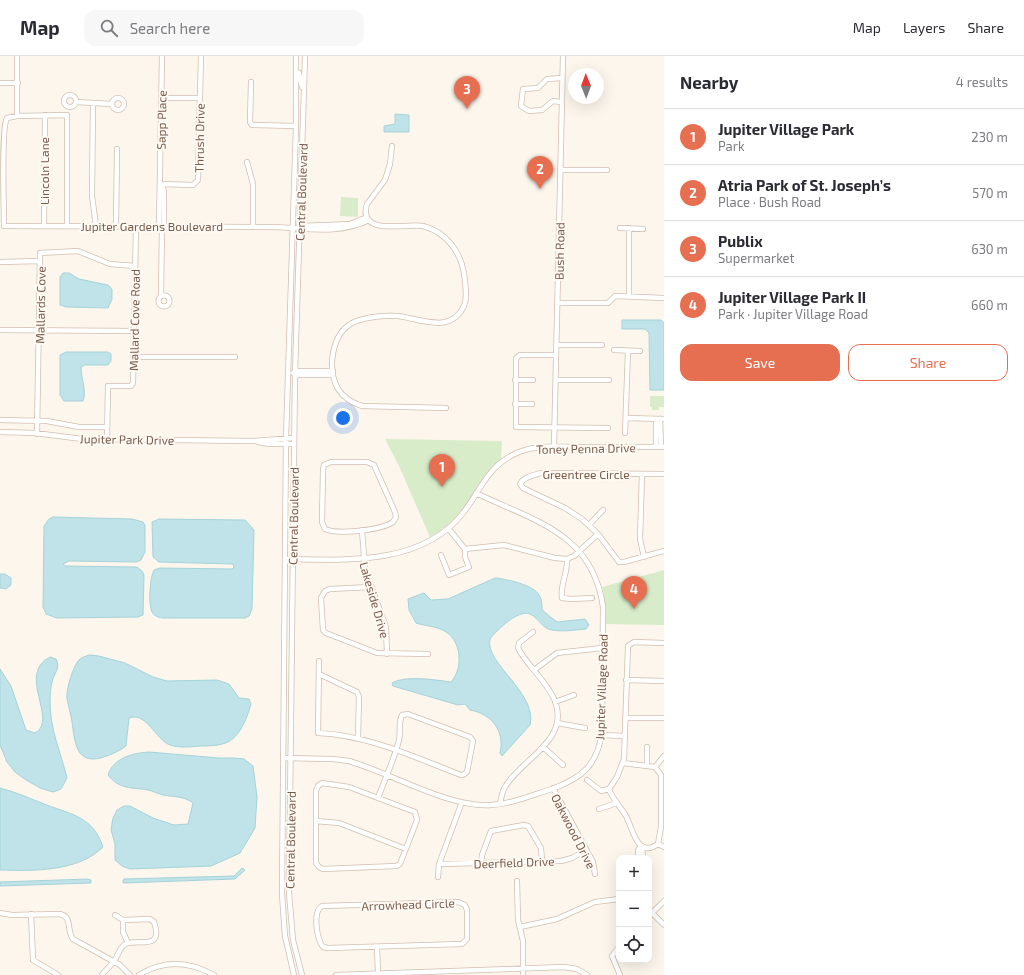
<!DOCTYPE html>
<html lang="en">
<head>
<meta charset="utf-8">
<style>
	body { margin:0; font-family:"Exo 2",sans-serif; background:#f7f7f7; color:#2b2b33 }
	.controls { position:absolute; right:12px; bottom:12px; display:grid; overflow:hidden; border-radius:8px; box-shadow:0 4px 16px #0002 }
	.controls button { width:36px; height:36px; display:grid; place-items:center; padding:0; border:0; border-bottom:1px solid #e1e1e2; background:#fff; color:#2b2b33; font:20px sans-serif }
	.compass { position:absolute; left:568px; top:12px; width:36px; height:36px; border-radius:50%; background:#fff; box-shadow:0 4px 16px #0002; rotate:359deg }
	.you { position:absolute; left:343px; top:362px; width:14px; height:14px; margin:-10px; border:3px solid #fff; border-radius:50%; background:#1a73e8; box-shadow:0 0 0 6px #1a73e833 }
	.badge { display:grid; place-items:center; width:26px; height:26px; border-radius:50%; background:#e76f51; color:#fff; font-size:13px; font-weight:700 }
	.pin { position:absolute; translate:-50% -33px; filter:drop-shadow(0 1px 2px #0008) }
	.pin::after { content:''; position:absolute; top:21px; width:14px; height:12px; background:inherit; clip-path:polygon(0 0,100% 0,50% 100%) }
	.list { margin:0; padding:0; list-style:none }
	h2 { display:flex; justify-content:space-between; align-items:center; height:52px; margin:0; padding:0 16px; font-size:17px }
	h2 small { font-size:13px; font-weight:400; color:#7c7c81 }
	.list li { display:grid; grid-template-columns:26px 1fr auto; gap:12px; align-items:center; box-sizing:border-box; height:56px; padding:0 16px; border-top:1px solid #e1e1e2 }
	.list b { display:block; font-size:15px; white-space:nowrap }
	.list p { margin:0; font-size:13px; white-space:nowrap; color:#7c7c81 }
	.list em { font-size:13px; font-style:normal; color:#7c7c81 }
	.actions { display:flex; gap:8px; padding:12px 16px }
	.actions a { flex:1; padding:9px 0; border:1px solid #e76f51; border-radius:12px; text-align:center; font-size:14px; color:#e76f51 }
	.actions .main { background:#e76f51; color:#fff }
	.icon { flex:none; width:22px; height:22px; fill:none; stroke:currentColor; stroke-width:2; stroke-linecap:round; stroke-linejoin:round }
	.map { position:relative; flex:none; width:664px; height:919px; overflow:hidden }
	header { display:flex; align-items:center; gap:24px; box-sizing:border-box; height:56px; padding:0 20px; background:#fff; border-bottom:1px solid #e1e1e2 }
	header strong { font-size:19px }
	nav { display:flex; gap:22px; margin-inline-start:auto; font-size:14px }
	.search { width:280px; height:36px; background:#f7f7f7; display:flex; align-items:center; gap:10px; box-sizing:border-box; padding:0 14px; border-radius:12px; color:#7c7c81; font-size:15px }
	main { display:flex }
	aside { flex:1; background:#fff }
	.map>svg:first-child { display:block }
</style>
</head>
<body>
<header>
<strong>Map</strong>
<div class="search"><svg class="icon" aria-label="search" viewBox="0 0 24 24"><circle cx="10" cy="10" r="6"/><path d="M15 15l6 6"/></svg>Search here</div>
<nav><a>Map</a><a>Layers</a><a>Share</a></nav>
</header>
<main>
<div class="map">
<svg width="664" height="919" viewBox="0 0 664 919">
	<rect width="100%" height="100%" fill="#fdf6ec"/>
	<path fill="#d8ecc9" d="M341,141L358,142V161L340,160Z
		M650,340H664V351H659V354H652V351H650Z
		M385,383L502,385L501,403C483,418 479,429 467,448C458,463 444,473 430,481L399,410Z
		M664,514V569L604,568V538L602,531Z"/>
	<path fill="#bfe3e8" stroke="#a5d3da" d="M395,58L409,59V76H384V70L395,68Z
		M63,217H69L79,223L108,229L112,233V243L108,252L66,251L60,249V221Z
		M622,264H661L664,267V334H650L649,277L645,273H622Z
		M66,296H108L111,298V305L108,309H85L81,311C81,323 87,335 83,345H64L60,339V299Z
		M53,461L132,463L143,466L145,469V496L141,504L136,506L69,505L63,508L65,510L137,511L142,515L144,519L143,559L138,561L57,562L46,558L43,551L44,470L49,463Z
		M159,463L245,464L254,474L252,553L249,560L245,562H162C158,561 154,560 152,556C148,548 150,521 154,514L160,512L232,513L234,511L233,508L159,506L153,501L152,466Z
		M0,518H5L11,522V529L6,533L0,532Z
		M495,522C506,523 534,529 539,539C542,543 542,549 542,554L557,566L585,563L589,569L586,573C575,574 563,576 552,574C541,572 539,562 530,558C518,553 496,575 490,583C484,607 538,637 530,669L502,700L500,697C505,675 492,658 470,654L465,648L458,649L393,630L392,627C405,619 436,624 451,626C463,613 462,586 446,576C437,570 425,570 416,567L409,554L408,543L424,537L431,544L448,543Z
		M90,599L99,600L125,607L153,621L167,625L217,624L229,628L239,642L249,643L251,648C247,662 239,685 222,688C216,690 208,690 201,690C192,691 179,692 170,689C156,684 146,655 129,662L126,690C120,695 112,698 104,701C76,710 75,687 72,666C71,658 68,650 67,642C66,634 73,610 79,604C82,601 86,600 90,599Z
		M50,601L56,603C61,612 54,617 52,626C51,631 50,638 50,644C50,675 60,693 67,722L61,733L53,736L40,732L26,724L15,716L7,706L0,689V613L11,630L26,674L35,677C59,664 16,618 50,601Z
		M149,696L219,702H234L244,703L253,710L257,741L255,772L240,797L211,810L130,813L122,810L115,804V788L111,774L113,762L117,754L124,750H130L153,762L174,769L188,768L193,747C184,740 173,741 163,739C158,738 153,735 148,734C131,731 120,734 108,719C113,702 133,697 149,696Z
		M0,732C16,736 31,743 47,749C73,759 93,761 103,791C78,816 33,815 0,814Z
		M242,812L245,814L235,823L123,827V825L124,823L234,820Z
		M87,823L91,824V827L0,830V826Z"/>
	<g fill="none" stroke-linecap="round" stroke-linejoin="round">
		<defs>
			<path id="minor" d="M296,15L299,17L302,31
				M251,26L250,66L252,69L296,70
				M0,27H18
				M64 45a6 6 0 1 1 12 0a6 6 0 1 1-12 0Z
				M112 48a6 6 0 1 1 12 0a6 6 0 1 1-12 0Z
				M162,42H200
				M76,46L112,48
				M561,46L553,45L542,54L529,55L521,50L523,33L538,32L547,23L562,22
				M93,47L92,140L96,170
				M17,60V0
				M392,90L390,108L385,124L367,148C357,181 407,167 423,170C446,176 460,195 464,217C465,228 468,240 464,250C451,278 421,263 398,260C385,259 366,261 354,266C331,277 327,313 338,333C344,342 352,347 362,350L446,352
				M247,106L253,128V171
				M560,114H607
				M161,128L193,129L198,124L201,0
				M161,128L164,135V170
				M44,170L45,59
				M67,170V59L17,60L7,62C1,71 4,153 4,170C92,170 180,171 268,171C302,171 337,180 369,164
				M116,170L117,93
				M159,170L162,0
				M301,170L350,168L367,161
				M620,172L643,173
				M0,206L40,205
				M158.5 245a5.5 5.5 0 1 1 11 0a5.5 5.5 0 1 1-11 0Z
				M161,240L162,170
				M629,240V172
				M558,247H608L615,240L664,242
				M0,274L134,275
				M557,289H602
				M614,294L640,295
				M556,299H520L516,302V371L608,372
				M133,301H235
				M293,317L298,315H333
				M295,317L298,319H333
				M515,324H533
				M556,324H609
				M515,348H532
				M626,362L664,363
				M660,363L661,391
				M0,364L47,365L79,371H107
				M0,376L35,377L82,383L254,385L294,382
				M625,377L628,295
				M37,378L40,197L78,195L110,208L135,210
				M107,383L108,330H131L133,327L136,170
				M258,386L270,388H294
				M554,391L563,0
				M656,391V367L660,363
				M331,406H367L374,409L395,456L396,461L393,466C382,474 338,479 325,473L322,466L323,414L324,409Z
				M642,418L640,483L644,501
				M664,418L541,417C534,419 523,421 520,428L523,432L565,452L582,463L598,478L619,506H624L664,495
				M589,469L603,454
				M448,472L465,493L504,489L555,502L567,503L574,500L598,478
				M362,474L365,513L386,571L387,598
				M441,499L449,519L469,511L465,501V493
				M285,503C344,504 422,510 463,457C482,433 487,409 519,396C540,388 563,391 585,391C612,391 638,391 664,391
				M567,503C568,517 560,528 562,542L571,543L592,542
				M370,531L330,533L325,535L321,542L323,574L326,577L377,597L428,598
				M319,605L318,677C368,679 414,701 461,719H463L467,716L473,685L470,681L408,658L402,659C398,667 401,676 399,684C394,704 385,723 378,742
				M534,614L557,597L602,592
				M319,618L357,636L359,641L358,681
				M626,624L664,625
				M555,646L574,639
				M625,662H664
				M557,667L585,672
				M602,679L625,680
				M543,691L563,709
				M283,702L333,703L349,705C391,717 449,752 491,749C512,748 532,739 552,733C582,722 598,709 602,675L603,551C593,477 534,465 476,437
				M647,709V691
				M655,711L664,700
				M587,724L601,735L609,733L617,721L624,703L628,590L634,586L664,587
				M322,727L349,731L415,756L417,764L400,808L396,810L323,813L319,811L316,807V735L318,730Z
				M553,732L593,806L595,818
				M609,733C612,743 621,751 626,760C633,773 637,803 658,788L661,771V719L655,711L623,707
				M500,748C501,743 502,736 505,731C521,703 570,685 555,645C547,625 528,611 518,592L519,587L533,576
				M599,753L617,747
				M316,765L339,767L406,793
				M658,788L664,791
				M642,791L643,802
				M638,802V794L641,790
				M481,807L482,799L491,775L524,769L528,770L541,792L542,805
				M439,808L561,805L572,802L586,794
				M438,821L439,808L462,746
				M517,825L518,864L523,885V919
				M458,846L465,849L467,854V883L462,888L328,892L323,891C317,883 312,856 322,850Z
				M649,854L664,869
				M0,857L12,859L60,858C73,861 66,874 73,883L120,909L130,919
				M31,858L33,904L58,919
				M649,860L664,845
				M123,864V876L128,887
				M520,871L557,863L595,846L619,843
				M377,891L378,916
				M619,891L612,900L620,919
				M102,919C105,914 111,910 114,905C118,900 119,893 124,889C134,881 165,897 154,866L150,863L123,864L115,859
				M139,919C163,904 189,905 214,919
				M294,919L285,880L282,838L286,382L296,70V0
				M302,919L293,884L289,837L295,317L305,0
				M336,919L564,911L577,913L587,919"/>
		</defs>
		<use href="#minor" stroke="#d1beb0" stroke-width="6"/>
		<use href="#minor" stroke="#fff" stroke-width="4.5"/>
	</g>
	<g text-anchor="middle" dominant-baseline="central" stroke-width="4" stroke-linejoin="round" paint-order="stroke">
		<g font-size="12" fill="#7a5c4d" stroke="#fffaf3">
			<text transform="translate(161 64) rotate(-89)">Sapp Place</text>
			<text transform="translate(199 82) rotate(-89)">Thrush Drive</text>
			<text transform="translate(44 115) rotate(-90)">Lincoln Lane</text>
			<text transform="translate(301 136) rotate(-88)">Central Boulevard</text>
			<text x="152" y="170">Jupiter Gardens Boulevard</text>
			<text transform="translate(559 195) rotate(-89)">Bush Road</text>
			<text transform="translate(40 249) rotate(-89)">Mallards Cove</text>
			<text transform="translate(134 264) rotate(-89)">Mallard Cove Road</text>
			<text transform="translate(127 383) rotate(1)">Jupiter Park Drive</text>
			<text transform="translate(586 392) rotate(-1)">Toney Penna Drive</text>
			<text x="586" y="418">Greentree Circle</text>
			<text transform="translate(293 460) rotate(-89)">Central Boulevard</text>
			<text transform="translate(375 544) rotate(74)">Lakeside Drive</text>
			<text transform="translate(601 631) rotate(-88)">Jupiter Village Road</text>
			<text transform="translate(574 775) rotate(63)">Oakwood Drive</text>
			<text transform="translate(290 784) rotate(-89)">Central Boulevard</text>
			<text transform="translate(514 806) rotate(-2)">Deerfield Drive</text>
			<text transform="translate(408 848) rotate(-2)">Arrowhead Circle</text>
		</g>
	</g>
</svg>
<div class="controls">
<button>+</button>
<button>−</button>
<button><svg class="icon" aria-label="locate" viewBox="0 0 24 24"><circle cx="12" cy="12" r="6"/><path d="M12 2v4M12 18v4M2 12h4M18 12h4"/></svg></button>
</div>
<svg class="compass" viewBox="-18 -18 36 36"><path d="M0-13l5 13h-10z" fill="#e53935"/><path d="M0 13l5-13h-10z" fill="#7c7c81"/></svg>
<div class="you"></div>
<div class="pin badge" style="left:442px;top:431px">1</div>
<div class="pin badge" style="left:540px;top:133px">2</div>
<div class="pin badge" style="left:467px;top:53px">3</div>
<div class="pin badge" style="left:634px;top:553px">4</div>
</div>
<aside>
<h2>Nearby<small>4 results</small></h2>
<ul class="list">
<li><span class="badge">1</span><div><b>Jupiter Village Park</b><p>Park</p></div><em>230 m</em></li>
<li><span class="badge">2</span><div><b>Atria Park of St. Joseph’s</b><p>Place · Bush Road</p></div><em>570 m</em></li>
<li><span class="badge">3</span><div><b>Publix</b><p>Supermarket</p></div><em>630 m</em></li>
<li><span class="badge">4</span><div><b>Jupiter Village Park II</b><p>Park · Jupiter Village Road</p></div><em>660 m</em></li>
</ul>
<div class="actions"><a class="main">Save</a><a>Share</a></div>
</aside>
</main>
</body>
</html>
